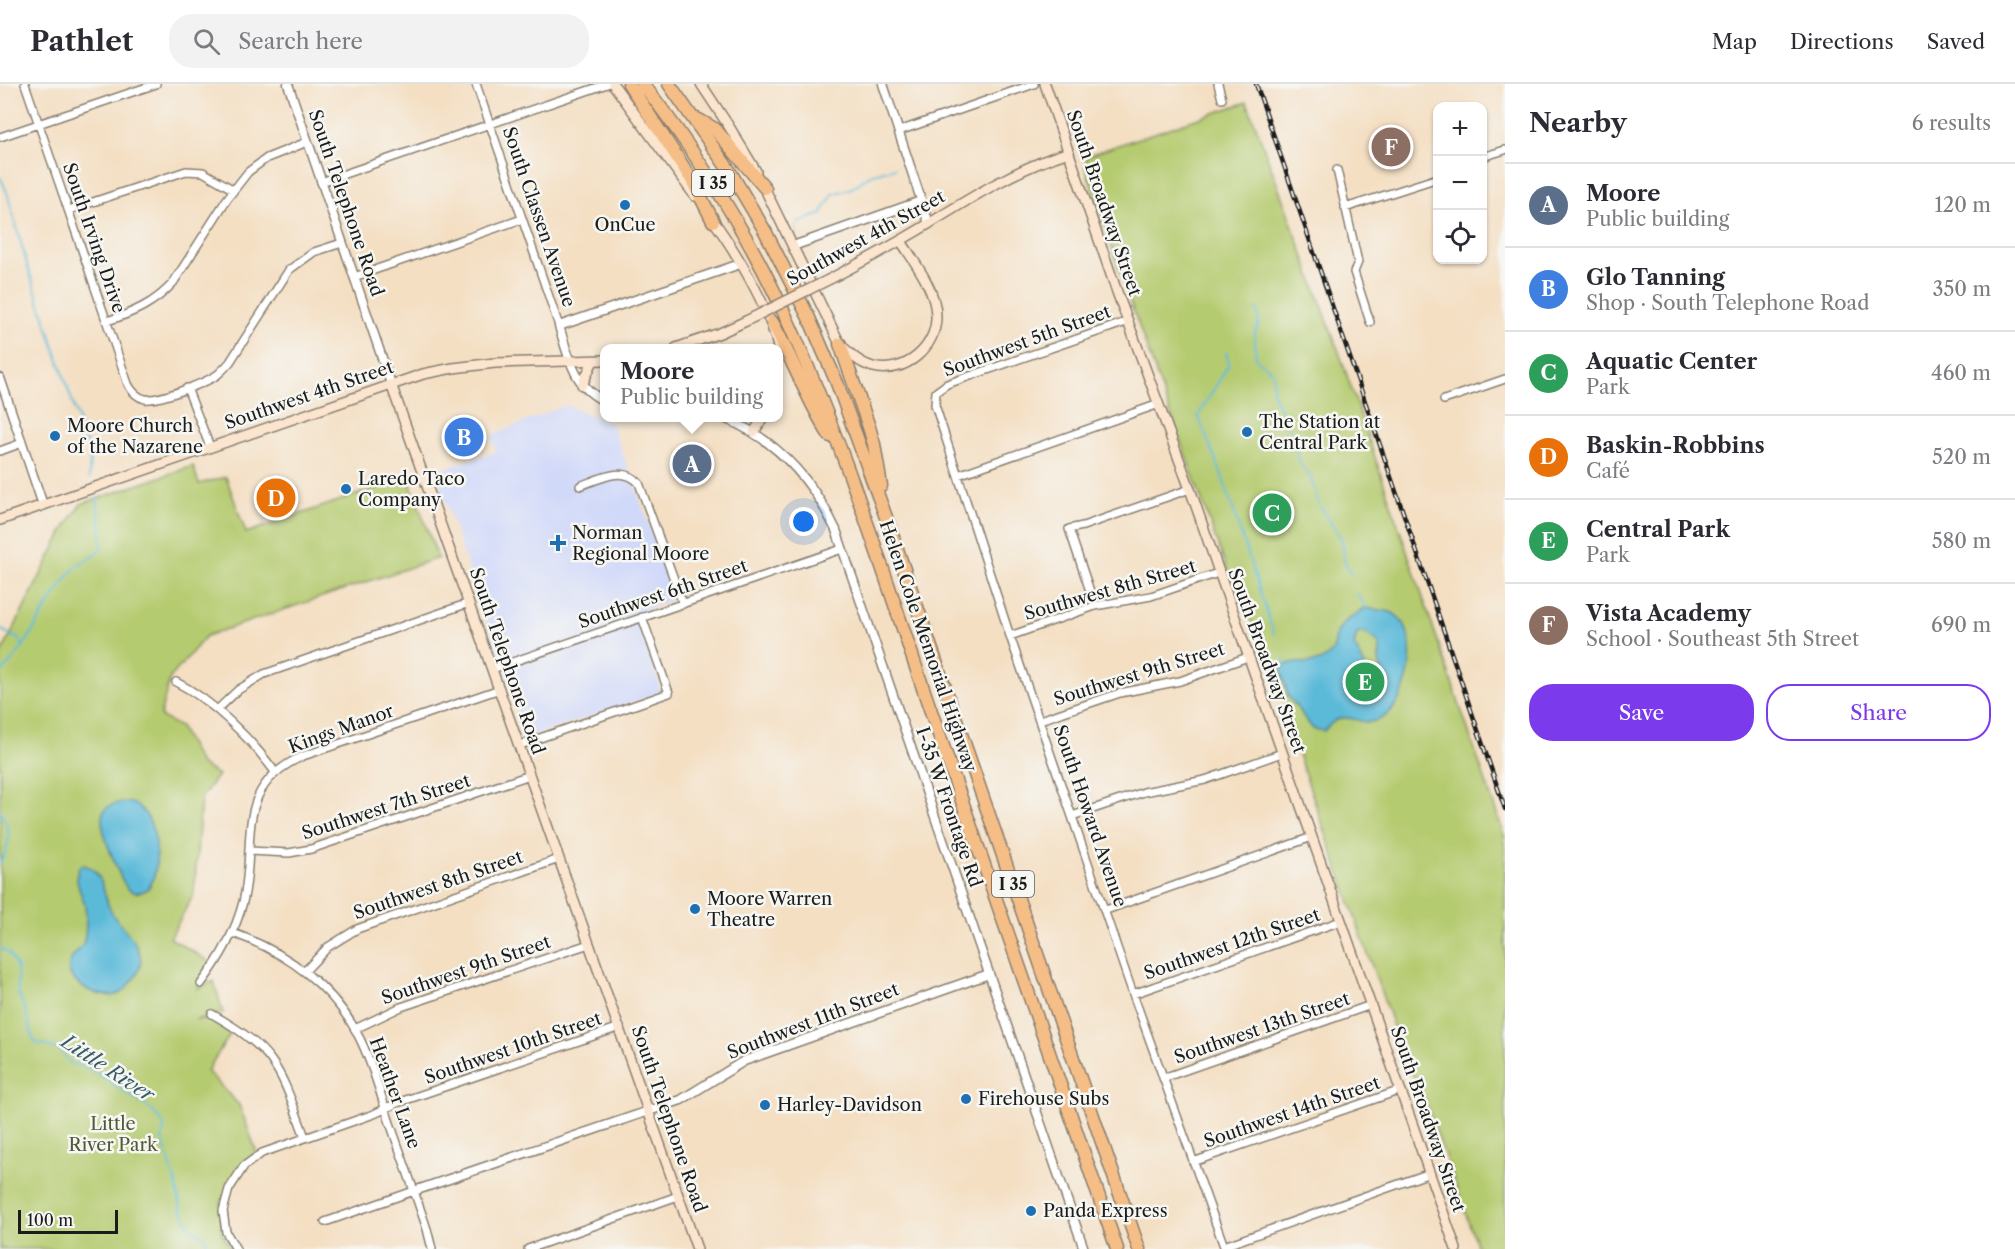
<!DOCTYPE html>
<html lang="en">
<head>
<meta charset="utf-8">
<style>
	body { margin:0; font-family:"Libre Caslon Text",serif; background:#f2f2f3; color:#2b2b33 }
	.controls { position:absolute; right:18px; top:18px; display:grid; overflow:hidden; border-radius:12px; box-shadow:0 2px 4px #0004 }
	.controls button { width:54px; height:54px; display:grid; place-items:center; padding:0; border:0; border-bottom:2px solid #e1e1e2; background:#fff; color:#2b2b33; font:30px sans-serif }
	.scale { position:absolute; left:18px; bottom:15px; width:100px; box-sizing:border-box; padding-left:6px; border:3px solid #1c1c1c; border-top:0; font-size:16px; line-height:21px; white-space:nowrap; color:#1c1c1c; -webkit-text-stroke:4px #f6f6f2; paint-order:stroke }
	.you { position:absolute; left:804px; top:438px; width:21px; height:21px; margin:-15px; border:4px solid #fff; border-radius:50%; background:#1a73e8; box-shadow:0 0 0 9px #1a73e833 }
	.badge { display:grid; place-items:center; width:39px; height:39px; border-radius:50%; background:#7c3aed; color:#fff; font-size:20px; font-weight:700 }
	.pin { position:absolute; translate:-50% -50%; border:3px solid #fff; box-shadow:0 2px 6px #0006 }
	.popup { position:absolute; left:600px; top:260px; width:183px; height:78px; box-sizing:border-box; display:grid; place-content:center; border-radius:12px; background:#fff; filter:drop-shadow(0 2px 4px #0005); font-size:20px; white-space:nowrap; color:#7c7c81 }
	.popup b { font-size:22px; color:#2b2b33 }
	.popup::after { content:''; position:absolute; left:50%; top:100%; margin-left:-12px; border:12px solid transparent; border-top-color:#fff }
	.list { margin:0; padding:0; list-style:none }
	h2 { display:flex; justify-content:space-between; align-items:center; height:78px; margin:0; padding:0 24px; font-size:26px }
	h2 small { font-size:20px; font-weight:400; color:#7c7c81 }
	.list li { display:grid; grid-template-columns:39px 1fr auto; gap:18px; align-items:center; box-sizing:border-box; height:84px; padding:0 24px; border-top:2px solid #e1e1e2 }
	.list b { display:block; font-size:22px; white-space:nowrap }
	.list p { margin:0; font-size:20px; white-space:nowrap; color:#7c7c81 }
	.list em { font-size:20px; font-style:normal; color:#7c7c81 }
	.actions { display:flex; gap:12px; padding:18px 24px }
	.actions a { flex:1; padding:14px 0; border:2px solid #7c3aed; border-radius:24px; text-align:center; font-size:21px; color:#7c3aed }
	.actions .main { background:#7c3aed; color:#fff }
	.icon { flex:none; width:33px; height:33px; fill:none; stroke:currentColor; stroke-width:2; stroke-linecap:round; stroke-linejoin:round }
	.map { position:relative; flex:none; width:1505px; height:1165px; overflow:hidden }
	header { display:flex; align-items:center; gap:36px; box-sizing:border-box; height:84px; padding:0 30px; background:#fff; border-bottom:2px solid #e1e1e2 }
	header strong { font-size:28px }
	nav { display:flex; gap:33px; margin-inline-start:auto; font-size:21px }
	.search { width:420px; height:54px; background:#f2f2f3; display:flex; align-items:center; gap:15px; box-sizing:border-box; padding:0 21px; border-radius:24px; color:#7c7c81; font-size:22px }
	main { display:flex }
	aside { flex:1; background:#fff }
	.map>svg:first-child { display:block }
</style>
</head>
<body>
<header>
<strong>Pathlet</strong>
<div class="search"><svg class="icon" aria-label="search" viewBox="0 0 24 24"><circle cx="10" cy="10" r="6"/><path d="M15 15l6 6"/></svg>Search here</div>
<nav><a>Map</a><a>Directions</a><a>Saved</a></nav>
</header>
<main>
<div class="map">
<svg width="1505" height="1165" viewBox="0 0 1505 1165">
	<rect width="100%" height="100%" fill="#f6f6f2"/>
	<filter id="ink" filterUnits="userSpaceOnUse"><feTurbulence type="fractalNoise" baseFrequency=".0167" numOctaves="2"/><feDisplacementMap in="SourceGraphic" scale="12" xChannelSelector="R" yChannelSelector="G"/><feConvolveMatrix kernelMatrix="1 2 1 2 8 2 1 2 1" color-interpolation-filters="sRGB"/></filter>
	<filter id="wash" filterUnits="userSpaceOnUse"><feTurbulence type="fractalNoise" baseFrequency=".008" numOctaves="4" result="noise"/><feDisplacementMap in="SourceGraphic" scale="24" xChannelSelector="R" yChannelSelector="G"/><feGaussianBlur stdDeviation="1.35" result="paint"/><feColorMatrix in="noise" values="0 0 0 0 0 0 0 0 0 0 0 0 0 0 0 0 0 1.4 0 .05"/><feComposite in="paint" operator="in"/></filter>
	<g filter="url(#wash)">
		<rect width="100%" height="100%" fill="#f4dfc3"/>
		<path fill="#d1d9f9" d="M566,321L611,339L677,514L635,530L659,600V609L527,654L435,388L496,367L491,352Z"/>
		<path fill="#b5cb6f" stroke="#687446" stroke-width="1.5" d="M1247,18L1339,268L1505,754V1165H1478L1419,999L1408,985L1292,653L1286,622L1270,573L1239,514L1219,464L1123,198L1085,82L1087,73L1092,70Z
			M193,382L199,400L226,393L246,449L408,393L438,474L206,552L170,594L160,632L180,643L200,680L218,691L201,714L194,810L170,854L212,879L197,905L214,897L223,929L195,936L211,935L231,949L207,987L239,1021L256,1066V1070L221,1118L222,1149L231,1165H0V572L64,445L81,420Z"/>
		<path fill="#5bbad9" stroke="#3c6b7a" stroke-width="1.5" fill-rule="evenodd" d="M1366,524C1375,526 1385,525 1393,529C1425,548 1409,625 1378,636C1355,645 1347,619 1324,647L1313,645L1288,612L1281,585C1292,571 1312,587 1329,571C1336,565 1334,557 1337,549C1342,537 1355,531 1366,524ZM1364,548L1378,558L1380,563L1379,577L1386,602L1385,613L1376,614L1372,610L1365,582L1354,561L1357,550Z
			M126,718C157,720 164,782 149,803C145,808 138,809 132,808L126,803C119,790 95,739 104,727C109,720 118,719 126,718Z
			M82,781C103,783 103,810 110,825C117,841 136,853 140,871C142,881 139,888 133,896C128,902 124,909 116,911C100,914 69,902 69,883C69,872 79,868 83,860C86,853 86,840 86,832C87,813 73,805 78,784Z"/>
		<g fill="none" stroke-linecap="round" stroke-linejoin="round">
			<path stroke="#5bbad9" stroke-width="2" d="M0,93L7,108L28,184L90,371L89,394
				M797,150L796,141L798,139L821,130L833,110L852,104L870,91L895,84
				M1257,224L1259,239L1254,251L1256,275L1273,288V311L1287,338L1301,381L1311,394L1319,420L1343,458L1344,476L1351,490
				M1226,268L1229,280L1198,332L1221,389L1274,550
				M1357,509L1366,524
				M0,545L20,556L22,562
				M1283,575L1285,580
				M0,591C7,581 16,573 23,563C39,537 53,510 73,486C80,476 96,475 101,464C104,459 97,424 97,414
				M0,726C11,747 12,758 0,779
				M0,864L9,869L17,884L18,909L25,925L33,955L37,959L60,966L70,979L88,984L100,991L150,1025L161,1036L164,1043L162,1054L176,1099L181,1125L190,1143L204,1152L209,1165"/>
		</g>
	</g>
	<g filter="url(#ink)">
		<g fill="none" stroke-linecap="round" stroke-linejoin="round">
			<defs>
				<path id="minor" d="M25,0L128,300C132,308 137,313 145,315C159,317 205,299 217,291C222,287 226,283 230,278L289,186L314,168L342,159
					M476,0L559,242
					M1218,0L1222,15
					M899,47L1034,0
					M0,53L156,0
					M1482,73L1505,66
					M1337,86L1358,178L1354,188L1370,238
					M321,98L607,0
					M1345,124L1438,94
					M69,126L186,87L203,88L234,106
					M354,193L522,135
					M107,237C133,229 155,219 173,199L227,115L248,88L267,74L307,58
					M1129,237L947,300L936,308L935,321L1010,552L1133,910L1225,1165
					M187,304L210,363
					M1444,316L1505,295
					M0,367L22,359
					M958,391L1159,320
					M580,402C599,395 623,381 639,399L683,520
					M1095,522L1069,445L1083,442L1190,405
					M1010,552L1095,522L1151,512L1218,489
					M492,585L842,465
					M176,598C212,616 251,655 275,688
					M218,625L238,606L264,590L469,519
					M1040,636L1120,609L1180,597L1248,573
					M520,661L669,609L642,533
					M1072,732L1144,708L1205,696L1282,669
					M249,767L289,769L311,765L530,691
					M1106,826L1312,753
					M233,849C286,868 335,903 360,955C373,981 380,1009 389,1036C402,1073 415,1109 427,1145L432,1165
					M305,887L328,863L357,845L559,775
					M201,900C220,875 235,849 243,818C258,758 231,704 303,672L500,605
					M1133,910L1341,837
					M212,930C278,967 280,986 305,1053
					M355,945L401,923L589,860
					M1163,994L1371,921
					M1193,1078L1401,1006
					M325,1138L414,1107
					M1224,1162L1430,1089
					M236,1165L226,1148L223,1127L229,1105L244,1082L262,1069L374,1030L397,1019L620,943
					M528,1165L678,1112"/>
				<path id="tertiary" d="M288,0L391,300
					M883,0L929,140
					M793,162L921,117
					M0,294L43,421
					M605,317C574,304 568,271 559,242L740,180
					M724,334C776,355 812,395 836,446L1084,1165
					M414,1107L681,1016L744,977L989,890"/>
				<path id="secondary" d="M613,0L695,112
					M701,0L730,44L756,87
					M1045,0L1117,208L1190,405L1456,1165
					M762,99L840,260C850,270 859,279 873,283C905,291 937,263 936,232C936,205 914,178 901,157
					M710,132C734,164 771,226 778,264
					M830,195C864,177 898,159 930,139C975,111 1018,84 1069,68
					M676,264L720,249L746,237
					M391,300L697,1165
					M582,301L593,277
					M754,348L763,334
					M0,436L423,290L453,284L495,279L605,276"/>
				<path id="motorway" d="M629,0L692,96L713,137
					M643,0C701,75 753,157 791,244C844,363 884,489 926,613C990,797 1054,981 1117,1165
					M669,0L729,86L765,147L809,234L837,299L887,436L1139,1165
					M697,35L715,45L765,104
					M772,238C793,276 807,316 830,352
					M840,260L869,343L874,360L881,402"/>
			</defs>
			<use href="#minor" stroke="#887e70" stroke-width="10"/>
			<use href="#tertiary" stroke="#887e70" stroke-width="11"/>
			<use href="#secondary" stroke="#887e70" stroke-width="12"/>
			<use href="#motorway" stroke="#887e70" stroke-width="15"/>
			<use href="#minor" stroke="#fff" stroke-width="7"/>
			<use href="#tertiary" stroke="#fff" stroke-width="8"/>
			<use href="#secondary" stroke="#fbe5cf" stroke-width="9"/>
			<use href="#motorway" stroke="#f6be87" stroke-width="12"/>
			<defs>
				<path id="rail" d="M1256,0L1505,725"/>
			</defs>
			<use href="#rail" stroke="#1c1c1c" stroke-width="4.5"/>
			<use href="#rail" stroke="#f6f6f2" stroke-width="2" stroke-dasharray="7" stroke-linecap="butt"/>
			<defs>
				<path id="secondary-bridge" d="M746,237L830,195"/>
			</defs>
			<use href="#secondary-bridge" stroke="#887e70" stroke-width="12" stroke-linecap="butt"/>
			<use href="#secondary-bridge" stroke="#fbe5cf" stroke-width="9"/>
		</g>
	</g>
	<g fill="#1f6fb2" stroke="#f6f6f2" stroke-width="2">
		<circle cx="625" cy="121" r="6"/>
		<circle cx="1247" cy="348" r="6"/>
		<circle cx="55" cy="352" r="6"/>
		<circle cx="346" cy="405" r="6"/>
		<path d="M555 450h6v6h6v6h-6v6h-6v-6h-6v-6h6z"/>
		<circle cx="695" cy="825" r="6"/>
		<circle cx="966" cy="1015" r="6"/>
		<circle cx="765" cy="1021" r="6"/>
		<circle cx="1031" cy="1127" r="6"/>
	</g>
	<g text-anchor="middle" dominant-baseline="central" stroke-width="5" stroke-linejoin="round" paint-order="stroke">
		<g fill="#f6f6f2" stroke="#5d5d5c" stroke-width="1.5">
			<rect x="692" y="86" width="42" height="26" rx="4.5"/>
			<rect x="992" y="787" width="42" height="26" rx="4.5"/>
		</g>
		<g font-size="16" font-weight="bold" fill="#1c1c1c">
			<text x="713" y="99">I 35</text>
			<text x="1013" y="800">I 35</text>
		</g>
		<g font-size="18" fill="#1c1c1c" stroke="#f6f6f2">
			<text transform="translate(346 119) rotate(71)">South Telephone Road</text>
			<text transform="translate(1104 119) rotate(71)">South Broadway Street</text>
			<text transform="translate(539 133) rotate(71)">South Classen Avenue</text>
			<text transform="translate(94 154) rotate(71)">South Irving Drive</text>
			<text transform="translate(866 154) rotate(-29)">Southwest 4th Street</text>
			<text transform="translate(1027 257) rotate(-20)">Southwest 5th Street</text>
			<text transform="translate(309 311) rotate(-19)">Southwest 4th Street</text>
			<text transform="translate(1110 506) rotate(-16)">Southwest 8th Street</text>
			<text transform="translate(663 510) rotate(-19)">Southwest 6th Street</text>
			<text transform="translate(928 562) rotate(71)">Helen Cole Memorial Highway</text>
			<text transform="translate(507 577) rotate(71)">South Telephone Road</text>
			<text transform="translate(1267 577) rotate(70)">South Broadway Street</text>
			<text transform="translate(1139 590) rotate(-17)">Southwest 9th Street</text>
			<text transform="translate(341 645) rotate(-20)">Kings Manor</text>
			<text transform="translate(386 723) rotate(-18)">Southwest 7th Street</text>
			<text transform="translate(949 723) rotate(71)">I-35 W Frontage Rd</text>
			<text transform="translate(1090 732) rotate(71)">South Howard Avenue</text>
			<text transform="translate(438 801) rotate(-19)">Southwest 8th Street</text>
			<text transform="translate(1232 860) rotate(-19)">Southwest 12th Street</text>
			<text transform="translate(466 886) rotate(-19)">Southwest 9th Street</text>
			<text transform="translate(813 937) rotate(-21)">Southwest 11th Street</text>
			<text transform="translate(1262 944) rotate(-19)">Southwest 13th Street</text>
			<text transform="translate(513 964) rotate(-19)">Southwest 10th Street</text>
			<text transform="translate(395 1009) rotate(70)">Heather Lane</text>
			<text transform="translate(1292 1028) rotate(-19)">Southwest 14th Street</text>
			<text transform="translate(669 1035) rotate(71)">South Telephone Road</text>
			<text transform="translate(1428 1035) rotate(71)">South Broadway Street</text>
		</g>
		<g font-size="18" fill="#1c1c1c" stroke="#f6f6f2" text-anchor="start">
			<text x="625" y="141" text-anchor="middle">OnCue</text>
			<text x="1259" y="338">The Station at<tspan x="1259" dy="21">Central Park</tspan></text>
			<text x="67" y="342">Moore Church<tspan x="67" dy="21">of the Nazarene</tspan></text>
			<text x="358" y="395">Laredo Taco<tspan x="358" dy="21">Company</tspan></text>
			<text x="572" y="449">Norman<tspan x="572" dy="21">Regional Moore</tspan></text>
			<text x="707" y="815">Moore Warren<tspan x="707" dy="21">Theatre</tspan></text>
			<text x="978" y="1015">Firehouse Subs</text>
			<text x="777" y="1021">Harley-Davidson</text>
			<text x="1043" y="1127">Panda Express</text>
		</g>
		<g font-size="18" fill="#525939" stroke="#f6f6f2">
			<text x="113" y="1040">Little<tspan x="113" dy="21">River Park</tspan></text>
		</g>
		<g font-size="20" font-style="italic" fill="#355b68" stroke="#f6f6f2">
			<text transform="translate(108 984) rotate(33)">Little River</text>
		</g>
	</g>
</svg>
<div class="controls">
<button>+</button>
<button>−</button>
<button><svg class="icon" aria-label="locate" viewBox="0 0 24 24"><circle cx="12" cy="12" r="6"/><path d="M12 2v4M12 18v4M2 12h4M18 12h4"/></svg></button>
</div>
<div class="scale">100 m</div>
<div class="you"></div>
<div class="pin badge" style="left:692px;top:380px;background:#5c6f8a">A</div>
<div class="popup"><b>Moore</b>Public building</div>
<div class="pin badge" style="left:464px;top:353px;background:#3f7fe0">B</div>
<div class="pin badge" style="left:1272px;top:429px;background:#2e9e5b">C</div>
<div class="pin badge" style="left:276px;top:414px;background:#e8710a">D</div>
<div class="pin badge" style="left:1365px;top:598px;background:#2e9e5b">E</div>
<div class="pin badge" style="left:1391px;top:63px;background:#8d6e63">F</div>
</div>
<aside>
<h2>Nearby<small>6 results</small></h2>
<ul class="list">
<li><span class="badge" style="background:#5c6f8a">A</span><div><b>Moore</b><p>Public building</p></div><em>120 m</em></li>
<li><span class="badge" style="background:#3f7fe0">B</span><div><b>Glo Tanning</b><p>Shop · South Telephone Road</p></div><em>350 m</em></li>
<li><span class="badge" style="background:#2e9e5b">C</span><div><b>Aquatic Center</b><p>Park</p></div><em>460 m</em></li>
<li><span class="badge" style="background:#e8710a">D</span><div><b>Baskin-Robbins</b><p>Café</p></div><em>520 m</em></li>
<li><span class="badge" style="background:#2e9e5b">E</span><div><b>Central Park</b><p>Park</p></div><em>580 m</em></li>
<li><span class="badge" style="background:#8d6e63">F</span><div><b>Vista Academy</b><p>School · Southeast 5th Street</p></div><em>690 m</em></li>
</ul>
<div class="actions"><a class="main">Save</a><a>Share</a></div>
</aside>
</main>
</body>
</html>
